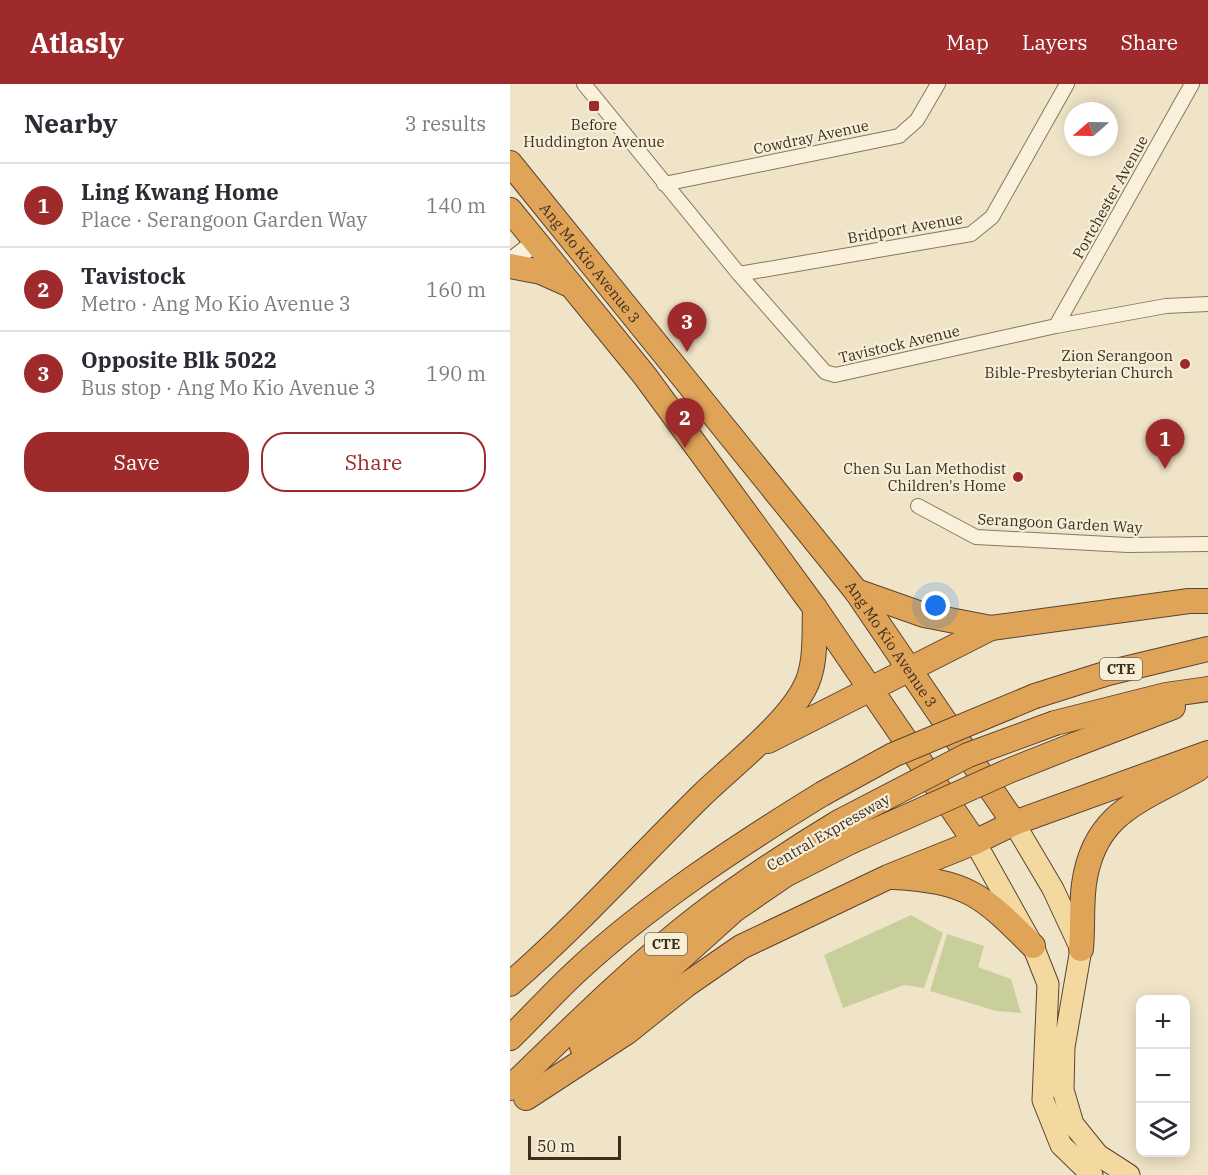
<!DOCTYPE html>
<html lang="en">
<head>
<meta charset="utf-8">
<style>
	body { margin:0; font-family:"IBM Plex Serif",serif; background:#f2f2f3; color:#2b2b33 }
	.controls { position:absolute; right:18px; bottom:18px; display:grid; overflow:hidden; border-radius:12px; box-shadow:0 3px 15px #0003 }
	.controls button { width:54px; height:54px; display:grid; place-items:center; padding:0; border:0; border-bottom:2px solid #e1e1e2; background:#fff; color:#2b2b33; font:30px sans-serif }
	.compass { position:absolute; left:554px; top:18px; width:54px; height:54px; border-radius:50%; background:#fff; box-shadow:0 3px 15px #0003; rotate:250deg }
	.scale { position:absolute; left:18px; bottom:15px; width:93px; box-sizing:border-box; padding-left:6px; border:3px solid #3d2e20; border-top:0; font-size:16px; line-height:21px; white-space:nowrap; color:#3d2e20; -webkit-text-stroke:4px #f7eed8; paint-order:stroke }
	.you { position:absolute; left:426px; top:522px; width:21px; height:21px; margin:-15px; border:4px solid #fff; border-radius:50%; background:#1a73e8; box-shadow:0 0 0 9px #1a73e833 }
	.badge { display:grid; place-items:center; width:39px; height:39px; border-radius:50%; background:#9e2a2b; color:#fff; font-size:20px; font-weight:700 }
	.pin { position:absolute; translate:-50% -50px; filter:drop-shadow(0 2px 3px #0008) }
	.pin::after { content:''; position:absolute; top:32px; width:21px; height:18px; background:inherit; clip-path:polygon(0 0,100% 0,50% 100%) }
	.list { margin:0; padding:0; list-style:none }
	h2 { display:flex; justify-content:space-between; align-items:center; height:78px; margin:0; padding:0 24px; font-size:26px }
	h2 small { font-size:20px; font-weight:400; color:#7c7c81 }
	.list li { display:grid; grid-template-columns:39px 1fr auto; gap:18px; align-items:center; box-sizing:border-box; height:84px; padding:0 24px; border-top:2px solid #e1e1e2 }
	.list b { display:block; font-size:22px; white-space:nowrap }
	.list p { margin:0; font-size:20px; white-space:nowrap; color:#7c7c81 }
	.list em { font-size:20px; font-style:normal; color:#7c7c81 }
	.actions { display:flex; gap:12px; padding:18px 24px }
	.actions a { flex:1; padding:14px 0; border:2px solid #9e2a2b; border-radius:24px; text-align:center; font-size:21px; color:#9e2a2b }
	.actions .main { background:#9e2a2b; color:#fff }
	.icon { flex:none; width:33px; height:33px; fill:none; stroke:currentColor; stroke-width:2; stroke-linecap:round; stroke-linejoin:round }
	.map { position:relative; flex:none; width:698px; height:1091px; overflow:hidden }
	header { display:flex; align-items:center; gap:36px; box-sizing:border-box; height:84px; padding:0 30px; background:#9e2a2b; color:#fff }
	header strong { font-size:28px }
	nav { display:flex; gap:33px; margin-inline-start:auto; font-size:21px }
	main { display:flex }
	aside { flex:1; background:#fff }
	.map>svg:first-child { display:block }
</style>
</head>
<body>
<header>
<strong>Atlasly</strong>
<nav><a>Map</a><a>Layers</a><a>Share</a></nav>
</header>
<main>
<aside>
<h2>Nearby<small>3 results</small></h2>
<ul class="list">
<li><span class="badge">1</span><div><b>Ling Kwang Home</b><p>Place · Serangoon Garden Way</p></div><em>140 m</em></li>
<li><span class="badge">2</span><div><b>Tavistock</b><p>Metro · Ang Mo Kio Avenue 3</p></div><em>160 m</em></li>
<li><span class="badge">3</span><div><b>Opposite Blk 5022</b><p>Bus stop · Ang Mo Kio Avenue 3</p></div><em>190 m</em></li>
</ul>
<div class="actions"><a class="main">Save</a><a>Share</a></div>
</aside>
<div class="map">
<svg width="698" height="1091" viewBox="0 0 698 1091">
	<rect width="100%" height="100%" fill="#f0e4c8"/>
	<path fill="#c9cf9b" d="M401,831L433,849L414,904L394,901L333,924L314,871Z
		M437,850L474,862L468,883L501,895L511,929L486,927L420,907Z"/>
	<g fill="none" stroke-linecap="round" stroke-linejoin="round">
		<defs>
			<path id="street" d="M74,0L229,190L315,288L325,291L546,242L656,222L698,220
				M154,100L389,52L407,36L428,0
				M229,190L461,150L482,133L557,0
				M546,242L682,0
				M408,422L466,453L618,461L698,460"/>
			<path id="secondary" d="M0,178L26,158"/>
			<path id="primary" d="M504,739L543,805L571,865L554,963L553,1006L563,1040L588,1071L619,1091
				M465,758L523,862L538,900L533,1016L551,1061L582,1091"/>
			<g id="highway">
				<path id="s1" d="M0,79L346,507L504,739"/>
				<path d="M0,126L135,292L305,524L465,758"/>
				<path d="M0,182L31,188L58,200"/>
				<path d="M346,507L414,531L481,544L679,517H698"/>
				<path d="M525,612L598,589L698,565"/>
				<path d="M545,639L656,611L698,605"/>
				<path d="M258,657L481,544"/>
				<path d="M564,661L663,623"/>
				<path d="M383,793C458,797 472,811 523,862"/>
				<path d="M571,865C573,844 571,822 574,800C584,728 631,717 688,685"/>
				<path d="M0,900C68,841 128,774 192,711C222,682 275,641 294,605C307,582 304,550 305,524"/>
				<path d="M0,954C23,932 44,908 68,886C139,820 229,761 312,710"/>
				<path d="M72,963L224,826L275,791L340,758"/>
				<path d="M0,1004C61,945 122,884 189,832C234,798 281,767 329,738"/>
				<path d="M16,1014L117,948L176,901L231,863L378,793L465,758L504,739L698,669"/>
			</g>
		</defs>
		<use href="#street" stroke="#8d765c" stroke-width="16"/>
		<use href="#secondary" stroke="#6f573f" stroke-width="20"/>
		<use href="#primary" stroke="#5b4430" stroke-width="23"/>
		<use href="#highway" stroke="#5b4430" stroke-width="26"/>
		<use href="#street" stroke="#faf1dc" stroke-width="14"/>
		<use href="#secondary" stroke="#faf1dc" stroke-width="18"/>
		<use href="#primary" stroke="#f3d9a0" stroke-width="21"/>
		<use href="#highway" stroke="#e0a458" stroke-width="24"/>
		<defs>
			<path id="highway-bridge" d="M312,710L383,671L525,612
				M329,738L458,671L545,639
				M340,758L501,686L564,661"/>
		</defs>
		<use href="#highway-bridge" stroke="#5b4430" stroke-width="26" stroke-linecap="butt"/>
		<use href="#highway-bridge" stroke="#e0a458" stroke-width="24"/>
	</g>
	<g fill="#9e2a2b" stroke="#f7eed8" stroke-width="2">
		<rect x="78" y="16" width="12" height="12" rx="3"/>
		<circle cx="675" cy="280" r="6"/>
		<circle cx="508" cy="393" r="6"/>
	</g>
	<g text-anchor="middle" dominant-baseline="central" stroke-width="4.5" stroke-linejoin="round" paint-order="stroke">
		<g fill="#f7eed8" stroke="#756857" stroke-width="1.5">
			<rect x="590" y="574" width="42" height="22" rx="4.5"/>
			<rect x="135" y="849" width="42" height="22" rx="4.5"/>
		</g>
		<g font-size="14" font-weight="bold" fill="#3d2e20">
			<text x="611" y="585">CTE</text>
			<text x="156" y="860">CTE</text>
		</g>
		<g font-size="15" fill="#3d2e20" stroke="#f7eed8" text-anchor="end">
			<text x="84" y="40" text-anchor="middle">Before<tspan x="84" dy="17">Huddington Avenue</tspan></text>
			<text x="663" y="271">Zion Serangoon<tspan x="663" dy="17">Bible-Presbyterian Church</tspan></text>
			<text x="496" y="384">Chen Su Lan Methodist<tspan x="496" dy="17">Children's Home</tspan></text>
		</g>
		<g font-size="15" fill="#3d2e20" stroke="#f7eed8">
			<text transform="translate(301 53) rotate(-12)">Cowdray Avenue</text>
			<text transform="translate(600 113) rotate(-61)">Portchester Avenue</text>
			<text transform="translate(395 144) rotate(-10)">Bridport Avenue</text>
			<text stroke="none"><textPath href="#s1" startOffset="128">Ang Mo Kio Avenue 3</textPath></text>
			<text transform="translate(389 260) rotate(-13)">Tavistock Avenue</text>
			<text transform="translate(550 439) rotate(3)">Serangoon Garden Way</text>
			<text stroke="none"><textPath href="#s1" startOffset="614">Ang Mo Kio Avenue 3</textPath></text>
			<text transform="translate(318 748) rotate(-30)">Central Expressway</text>
		</g>
	</g>
</svg>
<div class="controls">
<button>+</button>
<button>−</button>
<button><svg class="icon" aria-label="layers" viewBox="0 0 24 24"><path d="M12 4l9 5-9 5-9-5zM3 14l9 5 9-5"/></svg></button>
</div>
<svg class="compass" viewBox="-18 -18 36 36"><path d="M0-13l5 13h-10z" fill="#e53935"/><path d="M0 13l5-13h-10z" fill="#7c7c81"/></svg>
<div class="scale">50 m</div>
<div class="you"></div>
<div class="pin badge" style="left:655px;top:385px">1</div>
<div class="pin badge" style="left:175px;top:364px">2</div>
<div class="pin badge" style="left:177px;top:268px">3</div>
</div>
</main>
</body>
</html>
